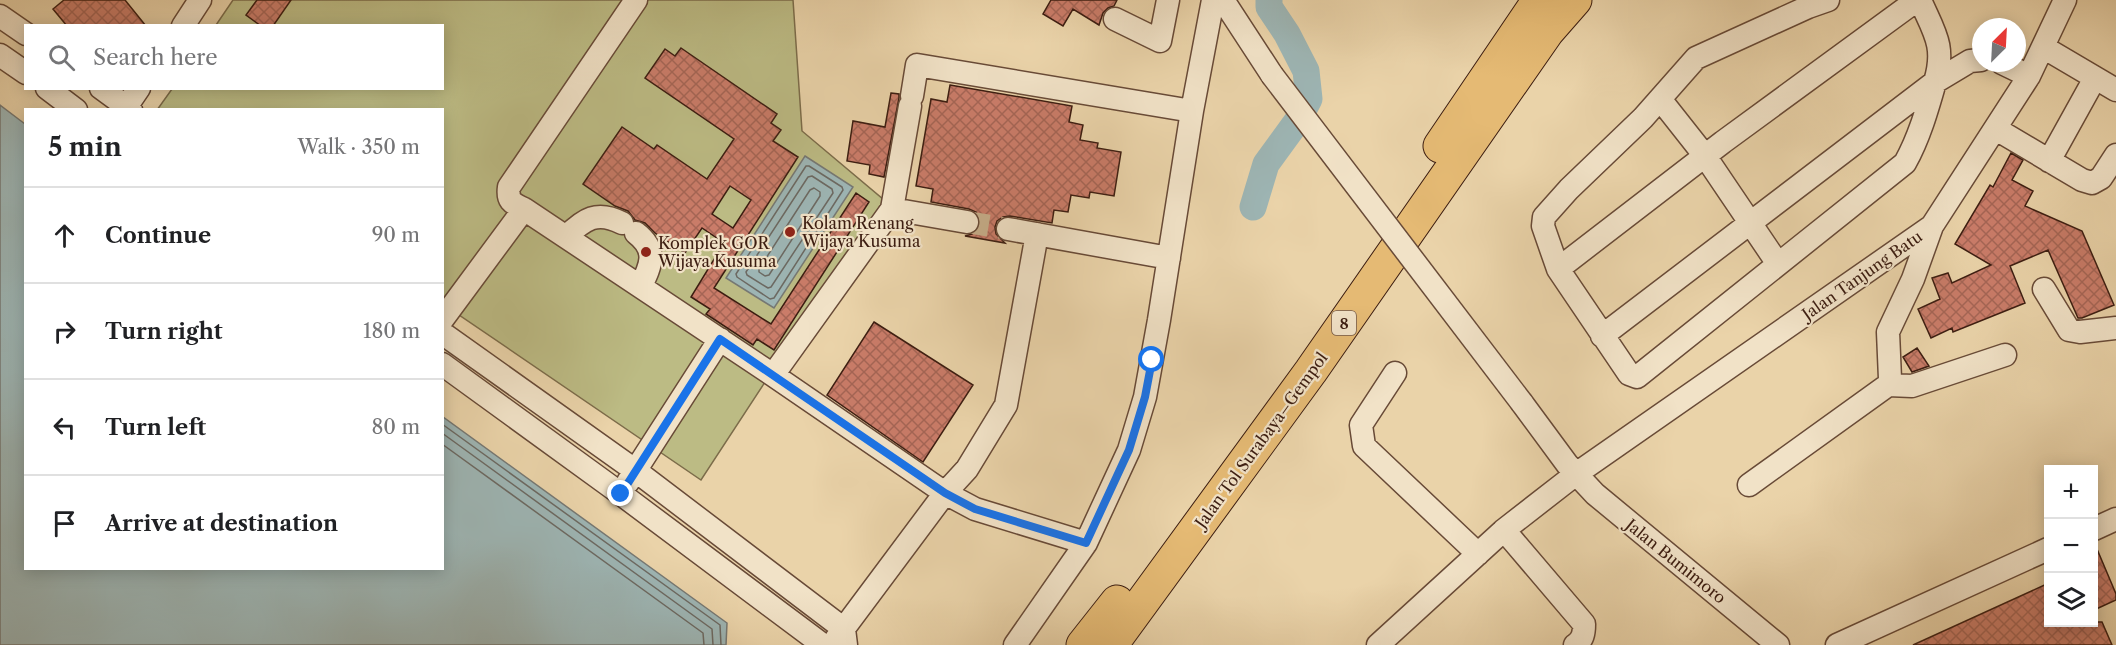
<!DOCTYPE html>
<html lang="en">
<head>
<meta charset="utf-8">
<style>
	body { margin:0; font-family:"Libre Caslon Text",serif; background:#f2f2f2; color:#202124 }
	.controls { position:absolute; right:18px; bottom:18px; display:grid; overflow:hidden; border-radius:0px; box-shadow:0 3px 15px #0003 }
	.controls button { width:54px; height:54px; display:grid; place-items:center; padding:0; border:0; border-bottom:2px solid #e0e0e0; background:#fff; color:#202124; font:30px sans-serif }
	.compass { position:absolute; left:1972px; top:18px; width:54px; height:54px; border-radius:50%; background:#fff; box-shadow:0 3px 15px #0003; rotate:24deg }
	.stop { position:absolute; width:18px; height:18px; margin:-14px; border:4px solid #1a73e8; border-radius:50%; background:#fff }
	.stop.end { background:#1a73e8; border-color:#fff; box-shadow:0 2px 6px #0008 }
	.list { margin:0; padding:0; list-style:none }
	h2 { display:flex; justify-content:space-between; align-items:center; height:78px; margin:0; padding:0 24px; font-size:26px }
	h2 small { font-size:20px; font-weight:400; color:#757577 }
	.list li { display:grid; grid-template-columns:39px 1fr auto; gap:18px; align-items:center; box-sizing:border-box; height:96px; padding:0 24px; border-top:2px solid #e0e0e0 }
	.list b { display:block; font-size:22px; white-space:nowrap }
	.list em { font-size:20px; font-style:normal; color:#757577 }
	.icon { flex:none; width:33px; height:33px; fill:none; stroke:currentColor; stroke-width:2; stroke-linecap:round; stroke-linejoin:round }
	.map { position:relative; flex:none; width:2116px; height:645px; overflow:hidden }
	.search { position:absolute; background:#fff; box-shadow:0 3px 15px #0003; left:24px; top:24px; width:420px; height:66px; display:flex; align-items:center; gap:15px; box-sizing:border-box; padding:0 21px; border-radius:0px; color:#757577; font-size:22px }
	.panel { position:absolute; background:#fff; box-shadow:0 3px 15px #0003; left:24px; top:108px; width:420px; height:462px; border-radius:0px }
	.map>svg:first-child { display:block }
</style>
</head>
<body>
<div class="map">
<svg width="2116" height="645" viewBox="0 0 2116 645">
	<defs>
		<pattern id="building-cross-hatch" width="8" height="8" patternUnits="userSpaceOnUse" patternTransform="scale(1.5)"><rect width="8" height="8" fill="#ca7c69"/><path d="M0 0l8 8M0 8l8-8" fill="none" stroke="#a56555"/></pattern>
	</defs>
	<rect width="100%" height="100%" fill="#ead3a9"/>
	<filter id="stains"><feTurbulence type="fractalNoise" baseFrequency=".00333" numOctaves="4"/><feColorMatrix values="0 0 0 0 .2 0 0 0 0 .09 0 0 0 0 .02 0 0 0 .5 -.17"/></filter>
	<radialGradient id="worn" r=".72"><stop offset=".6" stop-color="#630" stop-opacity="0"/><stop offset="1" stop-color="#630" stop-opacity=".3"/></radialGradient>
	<path fill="#bcbb84" stroke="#7c6c4a" stroke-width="1.5" d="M233,0H793L802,131L884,200L701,480L443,304L442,110H157L172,89L442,88V26L216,25Z"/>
	<path fill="#9db5b4" stroke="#767873" stroke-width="1.5" d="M0,105L25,124L26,568H442L443,417L727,623L726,645H0Z
		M805,156L853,187L774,308L726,278Z"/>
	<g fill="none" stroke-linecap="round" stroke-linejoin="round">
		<path stroke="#6c6962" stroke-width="1.5" d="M806,166H809L842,187L843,190L774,298L770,299L737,277L736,274Z
			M812,176L832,189L833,193L771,287L768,288L747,275L746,272L808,177Z
			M814,188L820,192V196L769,275L765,276L759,272V269L810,190Z
			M442,424L720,625L721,645
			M442,433L712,629L713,645
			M442,444L703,633L704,645"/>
		<path stroke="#9db5b4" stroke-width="27" d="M1253,207L1266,164L1298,120L1309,99L1306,71L1287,34L1269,7V0"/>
	</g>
	<path fill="url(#building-cross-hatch)" stroke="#3c1d11" stroke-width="1.5" fill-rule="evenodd" d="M64,0H125L146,26H67L53,9Z
		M257,0H291L273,26H261L246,15Z
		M1051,0H1117L1114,6L1108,8L1103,13L1099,25L1073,9L1063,26L1043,14Z
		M681,48L777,114L771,123L781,130L773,141L798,157L714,288L771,324L856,193L869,202L774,350L757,339L753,345L706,314L710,309L691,297L724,243L702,228L685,253L655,233L645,223L635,220L628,211L615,206L583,184L622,127L654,149L657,145L707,179L734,139L645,78L665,49L675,56ZM730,186L751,200L733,228L712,214Z
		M950,85L1072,106L1069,122L1083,125L1080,140L1098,143L1097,148L1121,152L1114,196L1090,192L1089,198L1071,195L1068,212L1054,210L1052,223L1010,216L1003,217L997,221L995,227L996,234L1005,243L965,236L972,234L978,230L980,225V218L976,212L969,209L931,202L933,189L916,186L931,99L947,102Z
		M891,93L899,94V98L884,177L869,174L870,165L847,161L853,121L885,127Z
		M2011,153L2023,160L2012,180L2033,191L2025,206L2082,231L2114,305L2082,318H2078L2048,250L2010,266L2025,303L1953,332L1952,328L1931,338L1918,309L1940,299L1932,278L1948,273L1952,283L1991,265L1955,244L1990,185L1993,187Z
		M874,322L973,385L923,462L827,395Z
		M1917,348L1929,366L1912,372L1903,357Z
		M2094,542L2116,594V600L2094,610Z
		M2049,583V622H2102L2112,645H1913Z"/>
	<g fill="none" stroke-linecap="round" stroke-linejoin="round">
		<path stroke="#c7af8b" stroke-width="22" stroke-dasharray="22 11" stroke-linecap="butt" d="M967,222L1008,229"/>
		<defs>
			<path id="minor" d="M1223,0L1272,75
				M1828,0L1808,7L1696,58L1643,118L1569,189L1544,217L1543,226L1558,269L1629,374L1637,377L1905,163C1919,138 1927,110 1935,82L1970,61L1981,60
				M0,16L26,34
				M1115,19L1160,41L1168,0
				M183,26L200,0
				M2043,47L2116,90
				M0,55L26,73
				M2002,63L2029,76
				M47,88L76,110
				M101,88L131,110
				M912,96L917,65L1192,111
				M1660,99L1705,156L1778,264
				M124,110L139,88
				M1996,129L2082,180L2092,183L2101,178L2116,155
				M2049,161L2095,78
				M524,209C512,203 507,201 509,187L636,0
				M892,209L910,106
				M1008,229L1169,258
				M636,233C658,250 651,265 641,286
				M566,237C584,219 597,210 622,223
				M1558,269L1723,142L1917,0
				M2044,289L2069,330L2080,332L2116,328
				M442,320L524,209L773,375L945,493L975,509L1086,543
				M442,333L636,471L844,629L846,645
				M1602,336L1935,82C1946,46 1934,32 1920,0
				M442,364L621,494L823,645
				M1395,373L1361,425L1364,446L1478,554
				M773,375L892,209L967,222
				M1888,385L1912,386L2005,355
				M1522,403L1567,464L1595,494L1778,645
				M628,482L720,339
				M1749,485L1888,385L1890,379L1888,332L1913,279L1932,226
				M2094,529L2116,519
				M1504,530L1584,624C1584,633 1583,640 1575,645
				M836,639L945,493L967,469L1006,405L1037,234
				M1015,645L1086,543L1129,450L1145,397L1159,320L1192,111L1213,0
				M1378,645L1504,530L1576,474L1932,226L2029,76L2065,0
				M1837,645L2048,549"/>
			<path id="highway" d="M1440,146L1539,0
				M1083,645L1117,602
				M1111,645L1311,371L1547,32L1575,0"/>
		</defs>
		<use href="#minor" stroke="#684a37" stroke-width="25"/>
		<use href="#highway" stroke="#3c1d11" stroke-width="35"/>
		<use href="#minor" stroke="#f1e2c7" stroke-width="22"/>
		<use href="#highway" stroke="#e5ba74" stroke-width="33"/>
		<defs>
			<path id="minor-bridge" d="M1272,75L1522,403"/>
		</defs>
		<use href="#minor-bridge" stroke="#684a37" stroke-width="25" stroke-linecap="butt"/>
		<use href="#minor-bridge" stroke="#f1e2c7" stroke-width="22"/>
	</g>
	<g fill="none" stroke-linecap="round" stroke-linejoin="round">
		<path stroke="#1a73e8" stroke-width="8" d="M621,494L720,339L945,493L975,509L1086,543L1129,450L1145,397L1152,360"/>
	</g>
	<g fill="#8f2418" stroke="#f1e2c7" stroke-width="2">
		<circle cx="790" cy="232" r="6"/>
		<circle cx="646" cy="252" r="6"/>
	</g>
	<g text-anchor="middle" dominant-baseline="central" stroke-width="4.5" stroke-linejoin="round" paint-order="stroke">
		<rect fill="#f1e2c7" stroke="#725848" stroke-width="1.5" x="1332" y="311" width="24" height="24" rx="4.5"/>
		<g font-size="15" font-weight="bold" fill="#3c1d11">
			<text x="1344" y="323">8</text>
		</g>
		<g font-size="16" fill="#3c1d11" stroke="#f1e2c7" text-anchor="start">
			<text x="802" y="223">Kolam Renang<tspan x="802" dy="18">Wijaya Kusuma</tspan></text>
			<text x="658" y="243">Komplek GOR<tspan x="658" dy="18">Wijaya Kusuma</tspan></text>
		</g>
		<g font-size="16" fill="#3c1d11" stroke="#f1e2c7">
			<text transform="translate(1862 275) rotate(-35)">Jalan Tanjung Batu</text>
			<text transform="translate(1261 440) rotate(-54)">Jalan Tol Surabaya–Gempol</text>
			<text transform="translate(1676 561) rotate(39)">Jalan Bumimoro</text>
		</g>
	</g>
	<rect width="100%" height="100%" filter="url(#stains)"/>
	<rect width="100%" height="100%" fill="url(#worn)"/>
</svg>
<div class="controls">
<button>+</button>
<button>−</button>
<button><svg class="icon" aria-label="layers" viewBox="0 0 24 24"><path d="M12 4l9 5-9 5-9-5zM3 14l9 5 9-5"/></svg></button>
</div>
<svg class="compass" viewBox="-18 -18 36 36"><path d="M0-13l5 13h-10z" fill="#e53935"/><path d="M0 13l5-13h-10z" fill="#757577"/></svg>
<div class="stop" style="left:1152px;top:360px"></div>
<div class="stop end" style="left:621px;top:494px"></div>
<div class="search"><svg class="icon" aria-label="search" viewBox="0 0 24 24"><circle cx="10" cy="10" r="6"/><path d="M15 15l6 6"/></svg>Search here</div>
<section class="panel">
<h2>5 min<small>Walk · 350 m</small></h2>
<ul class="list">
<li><svg class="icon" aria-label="ahead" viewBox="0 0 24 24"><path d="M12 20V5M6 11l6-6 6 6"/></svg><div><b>Continue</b></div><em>90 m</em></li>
<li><svg class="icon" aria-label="right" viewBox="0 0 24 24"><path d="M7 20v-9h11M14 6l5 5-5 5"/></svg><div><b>Turn right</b></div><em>180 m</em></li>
<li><svg class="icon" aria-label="left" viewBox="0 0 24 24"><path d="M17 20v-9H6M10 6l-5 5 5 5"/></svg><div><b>Turn left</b></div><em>80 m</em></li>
<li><svg class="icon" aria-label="arrive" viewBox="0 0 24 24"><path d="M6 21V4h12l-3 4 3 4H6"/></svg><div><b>Arrive at destination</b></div></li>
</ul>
</section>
</div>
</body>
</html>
